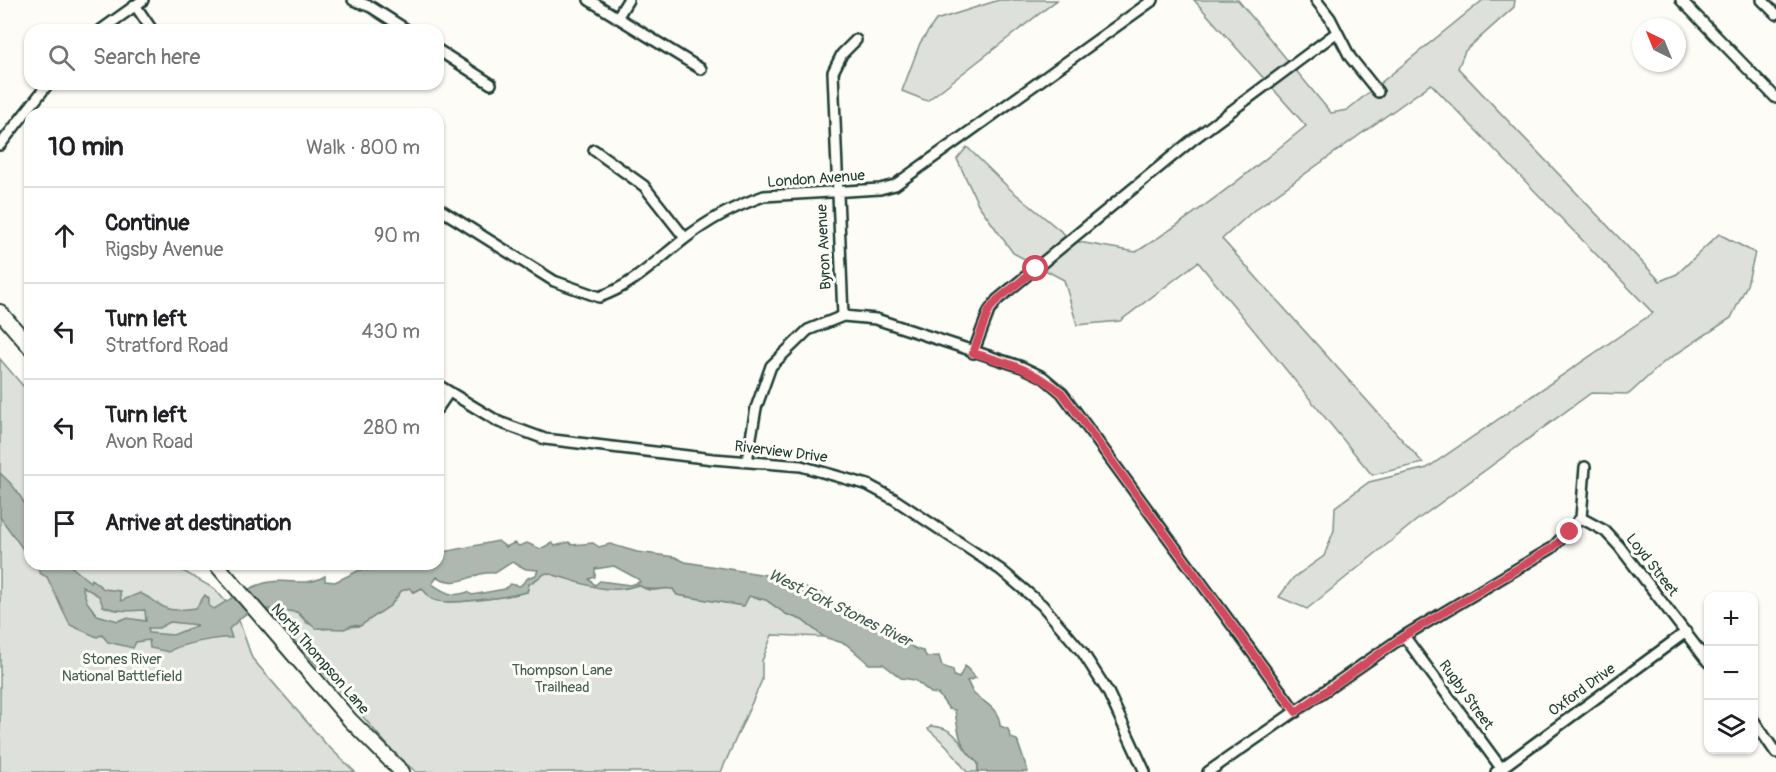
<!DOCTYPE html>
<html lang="en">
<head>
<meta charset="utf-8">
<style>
	body { margin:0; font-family:Pangolin,sans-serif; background:#f6f6f6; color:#202124 }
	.controls { position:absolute; right:18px; bottom:18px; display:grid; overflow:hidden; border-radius:12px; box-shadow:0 2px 4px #0004 }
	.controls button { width:54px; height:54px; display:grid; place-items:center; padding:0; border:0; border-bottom:2px solid #e0e0e0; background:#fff; color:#202124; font:30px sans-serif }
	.compass { position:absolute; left:1632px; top:18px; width:54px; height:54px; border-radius:50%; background:#fff; box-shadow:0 2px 4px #0004; rotate:317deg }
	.stop { position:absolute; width:18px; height:18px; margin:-14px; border:4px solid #d1495b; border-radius:50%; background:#fff }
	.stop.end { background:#d1495b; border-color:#fff; box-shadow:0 2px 6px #0008 }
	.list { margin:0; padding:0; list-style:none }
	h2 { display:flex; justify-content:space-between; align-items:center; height:78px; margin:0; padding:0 24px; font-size:26px }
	h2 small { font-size:20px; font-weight:400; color:#757577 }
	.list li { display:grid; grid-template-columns:39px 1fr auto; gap:18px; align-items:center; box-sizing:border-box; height:96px; padding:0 24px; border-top:2px solid #e0e0e0 }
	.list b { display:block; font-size:22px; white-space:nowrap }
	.list p { margin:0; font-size:20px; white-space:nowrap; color:#757577 }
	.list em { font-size:20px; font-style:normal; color:#757577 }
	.icon { flex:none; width:33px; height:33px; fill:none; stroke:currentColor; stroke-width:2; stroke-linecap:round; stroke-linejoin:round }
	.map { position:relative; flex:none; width:1776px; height:772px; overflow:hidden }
	.search { position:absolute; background:#fff; box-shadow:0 2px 4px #0004; left:24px; top:24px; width:420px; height:66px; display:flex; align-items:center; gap:15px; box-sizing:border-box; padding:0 21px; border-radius:18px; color:#757577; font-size:22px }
	.panel { position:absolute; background:#fff; box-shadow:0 2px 4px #0004; left:24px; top:108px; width:420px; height:462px; border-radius:18px }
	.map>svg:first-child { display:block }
</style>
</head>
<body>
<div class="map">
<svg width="1776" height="772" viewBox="0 0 1776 772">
	<rect width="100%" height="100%" fill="#fdfcf7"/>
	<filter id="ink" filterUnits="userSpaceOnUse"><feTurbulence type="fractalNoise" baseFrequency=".0167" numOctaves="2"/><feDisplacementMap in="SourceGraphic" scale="12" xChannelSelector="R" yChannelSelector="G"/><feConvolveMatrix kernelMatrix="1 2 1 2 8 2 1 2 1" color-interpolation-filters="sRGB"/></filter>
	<g filter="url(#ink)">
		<path fill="#dde0db" stroke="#7e8e88" stroke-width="1.5" d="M999,0H1057L927,101L902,91L920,43L936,20Z
			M1194,0H1238L1331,113L1347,110L1483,0H1515L1514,7L1465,51L1458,68L1660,281L1677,274L1719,234L1755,253L1747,285L1731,318L1664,362L1629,394L1591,393L1417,520L1307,609L1279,597L1293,578L1324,556L1334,530L1335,507L1369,482L1427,468L1653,313L1431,84L1253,211L1222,239L1423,463L1372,475L1198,262L1120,321L1077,325L1064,280L1013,253L978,204L957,159L967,147L1011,190L1073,241L1136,252C1197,214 1251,171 1306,126Z
			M0,359L30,394V564H175L181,570L215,589L237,615L252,658L325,743L355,772H0Z
			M546,572C568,578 587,586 609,588C619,589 628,585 637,585C641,585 645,590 650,590C658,591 665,587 673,589L677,595L743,606L749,596L766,600L786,614L802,620L824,637L772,635L762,661V680L721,772H416C388,750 368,721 344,695C317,666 293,640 267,609L297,612L307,623L323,629L360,626L391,605L401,591L409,588L414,592L422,588C425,591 428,596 432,599C444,607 510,596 527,592L529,584Z
			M931,726C960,728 958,746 978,763V772H967L947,746L928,729Z"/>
		<path fill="#aeb8b1" stroke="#75877f" stroke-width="1.5" fill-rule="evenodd" d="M0,473C32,501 30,519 30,559L0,517Z
			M498,541L506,547L514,543L519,546L527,543L540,549L552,543L555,546L569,542L572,545L593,543L599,547L610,544L637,552L675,557L685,562L766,575L821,593L840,606L844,614C868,610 902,647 923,651L927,657L939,656L942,666L953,670L954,676L959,678L965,666L976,678L967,681C970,685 971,691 974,694C986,703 1000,710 1000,726L1008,729L1011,738L1017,740L1028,772H978V763C959,747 958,732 955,710L949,709L938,694L931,693L915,680L901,678L883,664H869L846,644L824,637L802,620L786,614L766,600L749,596L744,606L677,595L673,589C660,587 651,593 638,585C605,597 577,580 546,573L529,584L527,592C510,596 444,607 432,599C428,597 425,591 422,588L414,592L409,588L401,591L391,605L360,626L353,625L344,629L315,628L297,612L267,609L244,615L229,629L232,638C221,637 177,644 169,652L150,648L149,640L136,642L133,648L108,642L102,635L97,637L70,625L47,577L41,574L34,564H68L90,582L91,579L104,589L120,591L121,601L140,593C170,608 159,613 196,608L205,595L209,599V606L214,609C230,599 252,585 270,582C290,579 307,587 325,576V581L335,582L360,570H387L391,564H403L410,568L422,564H438V553ZM512,562L526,569L538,570L536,575L528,578L520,586L510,584L505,589L472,595L468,592C452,598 444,592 432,584L437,577C462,590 473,570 495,573ZM614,566L638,579L640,582L630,585L600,581L595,585L589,579L595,577V569ZM82,586L99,596L103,606C116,612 131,611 145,610L146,621L126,618L118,621L97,615L87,602ZM170,622L198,625L173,635L149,633L148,628H159Z"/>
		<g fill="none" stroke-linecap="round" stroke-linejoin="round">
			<defs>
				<path id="minor" d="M353,0L371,7L407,30
					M589,0L701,69
					M1316,0L1330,18L1350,57L1378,92
					M1681,0L1776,98
					M1762,0L1776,14
					M135,5L152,30
					M617,18L628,0
					M101,30L143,0
					M438,50L491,84
					M0,145L48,84
					M594,150L644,186L685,238
					M438,208L554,281L599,297C632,286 656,261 683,240C707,221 735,206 764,196L880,189L895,185L1153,0
					M843,316L833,72L842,54L856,40
					M973,353L989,311L997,300L1191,141L1336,33
					M438,385L499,422L545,439L713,459L801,466L868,485L894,499L1001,570L1042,605L1083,653L1108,692L1145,772
					M438,408L449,392
					M747,461L756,408L771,366L808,330L843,316L876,319L1022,367L1043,377L1062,393L1296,712
					M1581,518L1585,467
					M1404,636L1504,772
					M1754,721L1776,753
					M1208,772L1404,636L1552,548L1581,518L1605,531L1619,546L1708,662
					M1496,772L1686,632"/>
				<path id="secondary" d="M0,312L30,347
					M216,564L350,720L402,772"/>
			</defs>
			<use href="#minor" stroke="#1f3d34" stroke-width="14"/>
			<use href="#secondary" stroke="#1f3d34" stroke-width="18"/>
			<use href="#minor" stroke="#fdfcf7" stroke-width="9"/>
			<use href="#secondary" stroke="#fdfcf7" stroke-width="14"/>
		</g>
	</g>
	<g fill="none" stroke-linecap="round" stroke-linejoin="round" filter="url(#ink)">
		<path stroke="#d1495b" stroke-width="8" d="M1036,269L997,300L989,310L973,353C1008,363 1033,369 1062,393L1296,712L1404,636L1552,548L1570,532"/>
	</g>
	<g text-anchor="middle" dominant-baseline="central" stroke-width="6" stroke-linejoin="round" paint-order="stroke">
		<g font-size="15" fill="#1f3d34" stroke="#fdfcf7">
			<text transform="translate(816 179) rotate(-4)">London Avenue</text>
			<text transform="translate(824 247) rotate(-93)">Byron Avenue</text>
			<text transform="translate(781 452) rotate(7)">Riverview Drive</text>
			<text transform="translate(1652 565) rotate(52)">Loyd Street</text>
			<text transform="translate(320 659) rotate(49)">North Thompson Lane</text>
			<text transform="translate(1582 690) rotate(-36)">Oxford Drive</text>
			<text transform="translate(1466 695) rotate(54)">Rugby Street</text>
		</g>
		<g font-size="15" fill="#455e55" stroke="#fdfcf7">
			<text x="122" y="659">Stones River<tspan x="122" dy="17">National Battlefield</tspan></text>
			<text x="562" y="670">Thompson Lane<tspan x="562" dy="17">Trailhead</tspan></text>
		</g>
		<g font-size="16" font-style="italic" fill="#435c53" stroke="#fdfcf7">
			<text transform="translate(840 608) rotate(26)">West Fork Stones River</text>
		</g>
	</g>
</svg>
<div class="controls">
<button>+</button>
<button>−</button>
<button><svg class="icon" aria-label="layers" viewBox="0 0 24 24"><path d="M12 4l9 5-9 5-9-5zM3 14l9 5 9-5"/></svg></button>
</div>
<svg class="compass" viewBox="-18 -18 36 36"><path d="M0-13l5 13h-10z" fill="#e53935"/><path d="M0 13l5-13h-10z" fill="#757577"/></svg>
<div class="stop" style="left:1036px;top:269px"></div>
<div class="stop end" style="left:1570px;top:532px"></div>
<div class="search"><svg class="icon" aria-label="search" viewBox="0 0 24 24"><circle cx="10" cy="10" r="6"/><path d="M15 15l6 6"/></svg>Search here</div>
<section class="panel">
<h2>10 min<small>Walk · 800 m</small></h2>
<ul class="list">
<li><svg class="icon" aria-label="ahead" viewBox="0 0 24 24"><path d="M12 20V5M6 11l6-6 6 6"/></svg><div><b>Continue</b><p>Rigsby Avenue</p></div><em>90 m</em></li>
<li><svg class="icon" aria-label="left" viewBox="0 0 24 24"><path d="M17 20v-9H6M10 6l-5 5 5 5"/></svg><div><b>Turn left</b><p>Stratford Road</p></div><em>430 m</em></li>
<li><svg class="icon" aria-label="left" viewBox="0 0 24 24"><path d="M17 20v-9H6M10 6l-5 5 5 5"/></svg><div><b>Turn left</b><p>Avon Road</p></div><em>280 m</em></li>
<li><svg class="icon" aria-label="arrive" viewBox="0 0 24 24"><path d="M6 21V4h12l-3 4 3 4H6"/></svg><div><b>Arrive at destination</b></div></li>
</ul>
</section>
</div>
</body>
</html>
